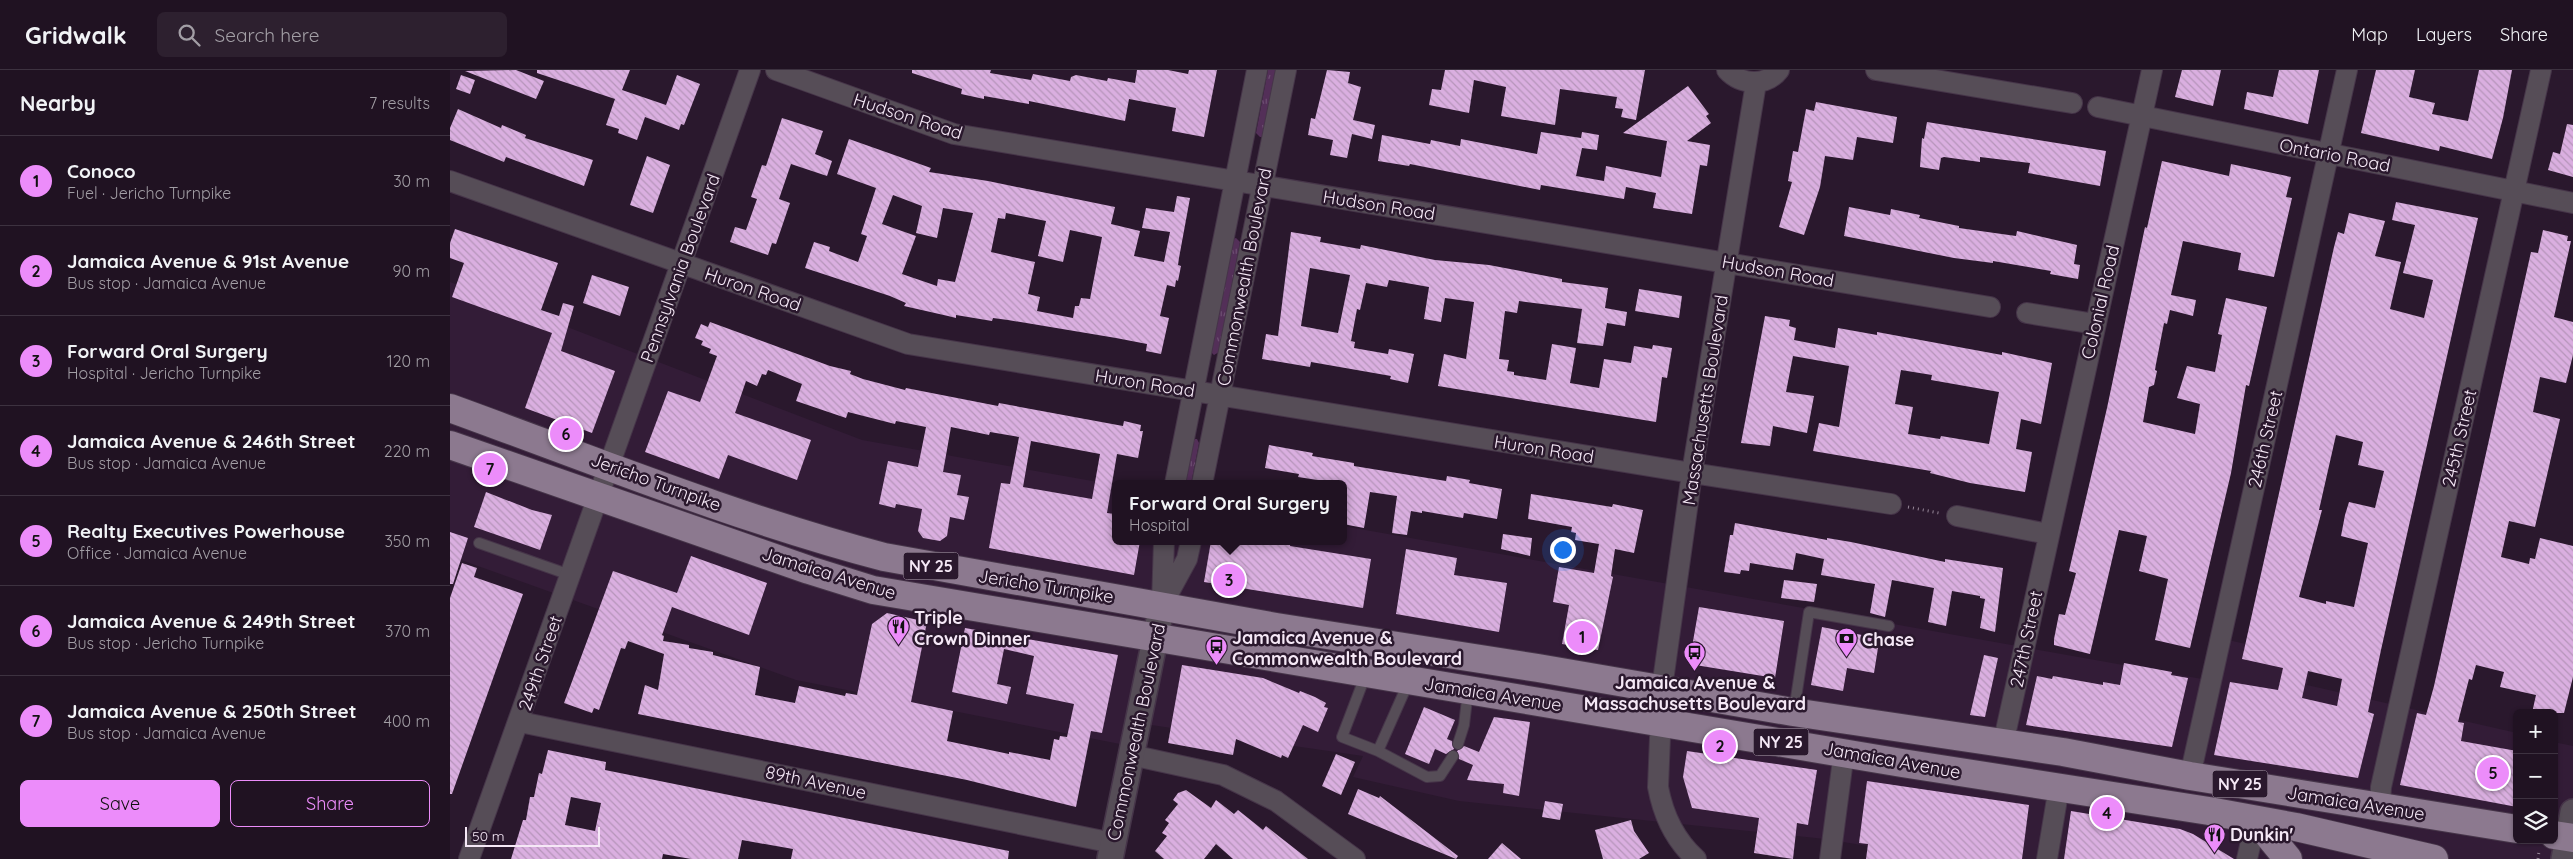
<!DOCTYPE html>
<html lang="en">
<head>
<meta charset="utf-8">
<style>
	body { margin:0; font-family:Quicksand,sans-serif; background:#2d202f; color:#f1f3f6 }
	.controls { position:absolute; right:15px; bottom:15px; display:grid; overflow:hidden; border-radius:8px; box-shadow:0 1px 4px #0004 }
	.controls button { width:45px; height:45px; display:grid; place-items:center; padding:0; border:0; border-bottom:1px solid #3d3240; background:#201222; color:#f1f3f6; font:25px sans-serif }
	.scale { position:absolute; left:15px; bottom:12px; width:135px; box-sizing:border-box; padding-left:5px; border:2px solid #f5e8f6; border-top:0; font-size:14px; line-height:18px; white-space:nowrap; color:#f5e8f6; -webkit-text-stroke:4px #2a182d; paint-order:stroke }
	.you { position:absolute; left:1112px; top:479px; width:18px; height:18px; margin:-12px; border:4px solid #fff; border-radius:50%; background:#1a73e8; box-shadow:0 0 0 8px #1a73e833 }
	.badge { display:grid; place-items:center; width:32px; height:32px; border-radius:50%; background:#ec8cfa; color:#111; font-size:16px; font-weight:700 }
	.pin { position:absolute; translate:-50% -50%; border:2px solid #fff; box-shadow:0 1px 5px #0006 }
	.popup { position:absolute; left:662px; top:410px; width:235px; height:65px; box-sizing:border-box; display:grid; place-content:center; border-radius:8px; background:#201222; filter:drop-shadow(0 1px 4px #0005); font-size:16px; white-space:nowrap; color:#a29ea5 }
	.popup b { font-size:19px; color:#f1f3f6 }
	.popup::after { content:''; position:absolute; left:50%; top:100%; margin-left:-10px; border:10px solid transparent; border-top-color:#201222 }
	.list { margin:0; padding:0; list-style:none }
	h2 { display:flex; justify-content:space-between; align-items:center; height:65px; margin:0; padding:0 20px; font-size:21px }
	h2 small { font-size:16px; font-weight:400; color:#a29ea5 }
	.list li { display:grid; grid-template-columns:32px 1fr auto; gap:15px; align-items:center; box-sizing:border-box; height:90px; padding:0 20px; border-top:1px solid #3d3240 }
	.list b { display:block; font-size:19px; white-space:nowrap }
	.list p { margin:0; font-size:16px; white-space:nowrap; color:#a29ea5 }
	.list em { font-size:16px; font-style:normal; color:#a29ea5 }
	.actions { display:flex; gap:10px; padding:15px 20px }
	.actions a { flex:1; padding:11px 0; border:1px solid #ec8cfa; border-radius:8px; text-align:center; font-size:18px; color:#ec8cfa }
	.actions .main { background:#ec8cfa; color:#111 }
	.icon { flex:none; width:28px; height:28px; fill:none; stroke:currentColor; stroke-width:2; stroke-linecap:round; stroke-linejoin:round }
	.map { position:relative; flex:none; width:2123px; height:789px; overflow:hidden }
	header { display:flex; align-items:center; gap:30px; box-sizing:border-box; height:70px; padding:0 25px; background:#201222; border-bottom:1px solid #3d3240 }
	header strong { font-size:24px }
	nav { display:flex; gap:28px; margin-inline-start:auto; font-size:18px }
	.search { width:350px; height:45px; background:#2d202f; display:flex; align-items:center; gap:12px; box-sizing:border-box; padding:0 18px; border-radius:8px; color:#a29ea5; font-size:19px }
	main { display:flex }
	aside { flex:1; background:#201222 }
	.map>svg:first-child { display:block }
</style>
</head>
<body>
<header>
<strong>Gridwalk</strong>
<div class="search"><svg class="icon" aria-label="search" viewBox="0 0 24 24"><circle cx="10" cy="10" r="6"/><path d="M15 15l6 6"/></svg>Search here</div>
<nav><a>Map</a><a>Layers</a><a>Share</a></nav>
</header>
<main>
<aside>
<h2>Nearby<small>7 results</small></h2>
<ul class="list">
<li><span class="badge">1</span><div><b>Conoco</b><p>Fuel · Jericho Turnpike</p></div><em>30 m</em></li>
<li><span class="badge">2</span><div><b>Jamaica Avenue &amp; 91st Avenue</b><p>Bus stop · Jamaica Avenue</p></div><em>90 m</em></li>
<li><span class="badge">3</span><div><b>Forward Oral Surgery</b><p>Hospital · Jericho Turnpike</p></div><em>120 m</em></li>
<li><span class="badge">4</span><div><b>Jamaica Avenue &amp; 246th Street</b><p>Bus stop · Jamaica Avenue</p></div><em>220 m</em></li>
<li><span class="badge">5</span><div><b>Realty Executives Powerhouse</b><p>Office · Jamaica Avenue</p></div><em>350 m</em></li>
<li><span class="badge">6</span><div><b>Jamaica Avenue &amp; 249th Street</b><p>Bus stop · Jericho Turnpike</p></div><em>370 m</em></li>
<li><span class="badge">7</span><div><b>Jamaica Avenue &amp; 250th Street</b><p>Bus stop · Jamaica Avenue</p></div><em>400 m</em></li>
</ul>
<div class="actions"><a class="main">Save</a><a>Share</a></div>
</aside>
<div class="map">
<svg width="2123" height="789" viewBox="0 0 2123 789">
	<defs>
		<pattern id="grass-tufts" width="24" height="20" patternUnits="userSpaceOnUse" patternTransform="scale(1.25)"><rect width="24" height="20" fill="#532f58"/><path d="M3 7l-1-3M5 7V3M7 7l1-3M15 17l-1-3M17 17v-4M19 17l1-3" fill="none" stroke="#6c4d71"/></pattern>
		<pattern id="building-back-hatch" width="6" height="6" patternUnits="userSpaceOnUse" patternTransform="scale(1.25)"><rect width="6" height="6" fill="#daafe0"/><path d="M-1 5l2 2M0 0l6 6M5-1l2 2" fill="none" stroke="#b695ba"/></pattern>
	</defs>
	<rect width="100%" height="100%" fill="#2a182d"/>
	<path fill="#331c37" d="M0,212L412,370L665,415V471H893V456L1769,612L1778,570L1862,589L1857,615L2067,663V770H2104V672L2123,676V757L2115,789H1837L1818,786L1819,789H1497L1375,769L1009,731L903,707L913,686L674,651L670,674L346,610L0,486Z"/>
	<path fill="url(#grass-tufts)" d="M818,0H827L812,67H810L806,63Z
		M786,168L790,172L769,282L764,285L761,282L783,169Z
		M743,369H747L749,373L741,414H733Z"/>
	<path fill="url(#building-back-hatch)" fill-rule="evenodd" d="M66,0L94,11L86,29L15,1Z
		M87,0H180L172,20L216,35L227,5L250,14L234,55L231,54L229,60L195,47L187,70L168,63L169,59L156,55L165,29L87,3Z
		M462,0H541L540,3L581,10L583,4L620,11L621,7L626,5L657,11L658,8L685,13L687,0H718L738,4L739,0H767L754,67L722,61L726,38L679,29L675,51L579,31V34L534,26V29L511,24L512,19L462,3Z
		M877,0L900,2L898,13L911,17L903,50L925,55L922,69L902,64L897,88L880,85L883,70L858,65L861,48L865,49Z
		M995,0H1195L1186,50L1171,47L1173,39L1165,38L1167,27L1110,19L1105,55L1051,46L1056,17L1024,10L1019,43L979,35L982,19L991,20Z
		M1732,0H1771L1763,36L1725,27Z
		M1829,0H1869L1858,54L1794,39L1797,22L1823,27Z
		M1926,0H1965L1959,27L1985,33L1982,44L2018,51L2029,0H2062L2053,48L2042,89L1990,76L1989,81L1911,63Z
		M11,5L25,10L20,24L6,19Z
		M1238,16L1259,44L1256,46L1261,53L1237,71L1260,75L1257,96L1250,95L1242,144L1203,138L1206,123L1176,117L1174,129L1091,115L1090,120L960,94L959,96L928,91L932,65L980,74L981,70L1010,76L1011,69L1087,84L1091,62L1131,68L1132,62L1149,65L1147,80L1132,78L1126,106L1154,111L1156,96L1211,107L1217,71L1173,63Z
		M1366,32L1447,47L1443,73L1407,67L1403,90L1375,86L1370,117L1354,165L1329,157L1342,112L1338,111L1343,81L1348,82L1356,39L1364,41Z
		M8,39L51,58L52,55L76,65L75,68L143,90L134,116L56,87L54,92L0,70V58Z
		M332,48L373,61L365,84L382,91L377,106L341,94L329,129L340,133L326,174L322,173L318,185L280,172L285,157L296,160L307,129L301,127L312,95L316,96Z
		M1477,52L1656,81L1650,116L1578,103L1580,93L1530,87V92L1494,87L1491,88L1489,100L1470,97L1472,68L1474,69Z
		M2117,54L2123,55V107L2098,100L2103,82L2110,84Z
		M399,69L481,98L479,102L538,111L665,137L661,154L690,161L684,186L714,192L720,162L692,158L696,138L724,142L727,126L740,128L729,188L728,195L731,196L728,211L726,210L725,217L717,215L710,246L719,248L711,284L696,281L697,274L666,268L558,250L543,248L542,251L506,245V248L498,246L454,236L456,233L440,226L355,198L364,172L380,177L379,181L408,192L417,166L411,164L426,118L387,104ZM443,125L472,136L466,163L487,168L493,138L523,143L505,212L488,209L487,216L452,204L466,166L432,154ZM556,143L596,151L588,186L613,192L620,160L652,167L640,229L631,228L629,236H625L623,248L587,241L590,227L578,224L585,192L541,182L548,148L555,149Z
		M197,86L220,95L203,143L180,135Z
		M1712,91L1779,106L1781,94L1841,107L1836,127L1842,128L1824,207L1788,200L1791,183L1733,171L1721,225L1746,230L1743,246L1720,240L1717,254L1714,253L1706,294L1705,300L1707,301L1704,315L1699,317L1693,352L1745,364L1750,334L1727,328L1737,296L1765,302L1772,265L1768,264L1776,228L1817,237L1799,316L1796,315L1781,403L1740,578L1705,570L1718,509L1689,501L1697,466L1669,460L1640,584L1604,575V569L1609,544L1615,545L1626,503L1619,501L1657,338L1695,157L1697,158Z
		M1946,132L2028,148L1931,580L1918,642L1924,644L1908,708L1764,685L1780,612L1828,620L1833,598L1792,589L1884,177L1888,162L1894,164L1899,143L1935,151L1925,186L1951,192L1940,239L1974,248L1983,210L1953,203L1965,155L1942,150ZM1886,365L1913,372L1908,395L1934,401L1925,438L1899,432L1895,445L1891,466L1918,473L1904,537L1876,531V534L1849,527L1872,440H1869ZM1858,601L1892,609L1887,636L1852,628Z
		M1399,137L1440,145L1441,139L1470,145L1469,148L1509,156V158L1566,166L1567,161L1627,175L1624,194L1630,195L1628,209L1600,204L1601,201L1543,191V193L1504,188L1394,166Z
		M5,159L108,193L91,240L109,246L113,233L124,236L111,281L165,301L142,363L75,338L102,263L2,227L14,193L0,188V173Z
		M2093,160L2118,166L2117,171H2121L2104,247L2123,252V285L2116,313L2090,307L2083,342L2110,349L2085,457L2059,451L2051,487L2079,494L2080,488L2085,489L2090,468L2123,476V607L2114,643H2082L2086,625L2050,617L2054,602L2026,595L2022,610L2019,609L2008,652L2014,653L2011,671L2067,681V737L1950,715L1967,643L1976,645L1984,616L2081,182L2088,183Z
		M841,162L871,167L870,172L910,179L911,175L985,190L1039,195L1112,209V212L1158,218L1155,238L1177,242L1175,256L1157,253L1153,276L1127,273L1132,239L1069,231L1067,243L1055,241L1049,289L1059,290L1057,301L1064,302V305L1096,310L1102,274L1126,278L1120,313L1149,318L1154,289L1181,293L1184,276L1202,279L1203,275L1222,278L1217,308L1212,307L1206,352L988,316L994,284L1016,289L1024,232L995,228L991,252L974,249L979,217L939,210L937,217L916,213L910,240L907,239L901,271L905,272L904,278L938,284L939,279L964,284L958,313L940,309L941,306L861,292L860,297L812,289L816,264L828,266ZM860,198L900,205L888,263L851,256Z
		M142,205L179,217L170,246L133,233Z
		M1189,219L1232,226L1229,248L1185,241Z
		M1315,246L1340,250L1339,256L1346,258L1344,270L1385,278L1388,258L1427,265V262L1552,285V282L1602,293L1591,354L1571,349L1566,379L1582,382L1575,422L1520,413L1480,403L1481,401L1363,381L1369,353L1389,357L1399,296L1343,286L1336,322L1364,326L1357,363L1323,356L1320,376L1291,373ZM1451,300L1482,305L1481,310L1549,322L1539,374L1491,366L1490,369L1458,364L1463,337L1445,334Z
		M260,252L380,296L401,301L400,304L413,309L455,320L456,318L548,336L549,333L673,356L674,351L691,355L690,361H693L688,388L667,384L657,443L665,444V471H690L684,505L539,478L551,413L560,414L569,367L540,362L539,365L501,357L493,402L511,405L507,425L519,427L514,450L500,447L497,466L490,471L473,468L468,461L472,439L446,434L445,438L429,434L438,391L468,397L476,357L446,351L445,354L398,342L396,348L346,331L352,314L318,300L316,305L312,304L307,316L296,311L285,343L361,370L347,410L278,385L269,409L195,382L218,321L250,332L267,286L259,283L261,279L251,275L253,271L245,268L251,254L258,257ZM581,371L650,384L642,429L573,417Z
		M819,375L863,383L862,386L904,393V396L996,411L997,406L1020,410L1019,413L1052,419L1047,449L1014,443L1013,448L972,441V443L961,441L957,465L942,463L947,426L920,422L914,458L893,454V414L848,407L849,404L815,398Z
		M36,422L82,440L102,445L90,480L24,457Z
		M1081,424L1162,437L1163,434L1193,440L1184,483L1165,479L1161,506L1163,507L1148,580L1112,574L1119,535L1103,532L1109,497L1144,503L1149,474L1125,470L1126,463L1121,462L1122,457L1078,449Z
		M1285,453L1377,470V468L1401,472L1495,492V489L1553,498L1545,562L1530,558L1535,529L1530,528V526L1502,521L1496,556L1478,552L1484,518L1442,510L1435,547L1420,543L1425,514L1371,505L1374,489L1346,483L1343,500L1300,493L1299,501L1291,500L1290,504L1274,502L1280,465H1283Z
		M0,462L18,468L3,514H0Z
		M1053,464L1082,468L1080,486L1051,479Z
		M761,471H841L840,476L921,489L913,538L754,512Z
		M956,479L1007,488L1004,505L1057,513L1049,562L946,544Z
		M241,486L317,513L299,565L222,537L212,565L214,566L213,571L239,575V578L263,582V585L310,597L305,625L345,633L349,616L395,626L396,623L407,625L422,554L437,543L477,552L461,632L503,641L497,671L559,684V682L600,690L604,669L609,670L610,666L617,667L624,634L576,624L584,586L554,579L547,614L561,617L557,634L502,622L515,558L668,585L652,663L641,661L626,737L517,710L188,644L195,615L208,620L214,584L178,571L175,579L171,578L149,640L144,638L142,643L114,633L163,501L227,523Z
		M12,493L27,498L24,507L73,524L2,724H0V528Z
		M1334,510L1367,514L1364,532L1331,528Z
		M1249,537L1334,551L1325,608L1239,594Z
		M1372,557L1422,567L1420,577L1428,578L1424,603L1397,598L1393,621L1361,615Z
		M1534,585L1548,588L1535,647L1520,645Z
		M1674,593L1722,602L1721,605L1738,608L1722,677L1576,655L1587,606L1602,609L1603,606L1653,615V612L1670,615Z
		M732,595L813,608L849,623L850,621L865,627L876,633L874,637L878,638L868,662L853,655L838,688L832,685L831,688L786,669L783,685L718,673Z
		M974,637L1005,650L997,669L1002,671L1004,679L996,684L985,679L979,694L955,684Z
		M1044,647L1080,652L1069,726L1053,723L1054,714L1017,710L1023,695L1009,689L1007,681L1014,676L1029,682Z
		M98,680L156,692L155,700L559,781L558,789H341L343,779L292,770L288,789H241L213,784L212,789H61L73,750H76L80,727H84L89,703L92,704ZM121,727L151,733L145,761L115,755Z
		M1237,681L1367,700L1358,755L1347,753L1343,789L1304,783L1309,748L1242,738L1233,707Z
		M886,684L905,692L891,725L872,716Z
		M1417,711L1579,735L1572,789H1416L1418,774L1409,773Z
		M908,719L929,728L930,726L1008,786L1006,789L898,744Z
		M736,720L761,738L766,730L784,744L788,740L813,760L816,756L858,789H783L766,774L754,789H714L705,781L717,766L712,763L719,753L715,750L728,734L723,730L728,723Z
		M1095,731L1113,734L1110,750L1092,747Z
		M1621,741L1730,759L1743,764L1784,789H1614Z
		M1181,750L1184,761L1199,783L1189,789H1153L1145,760Z
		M1052,773L1071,789H1038Z"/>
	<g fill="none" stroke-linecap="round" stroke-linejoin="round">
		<defs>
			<path id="service" d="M29,473L120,505
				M916,604L892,667L928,681L959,611
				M1344,641L1359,542L1439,556
				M1008,674L1014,655L1018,621
				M928,681L977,707L990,706L1003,686"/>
			<path id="minor" d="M326,0L504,64L1540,237
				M1277,0C1291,15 1316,17 1329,0
				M1426,0L1622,33
				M1648,37L2123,133
				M0,111L458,274L1242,403L1441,434
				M1577,243L1645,254
				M725,414L807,0
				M752,414L836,0
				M1507,446L1598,464
				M712,533L714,471
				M712,535L737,489L741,471
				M70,652L663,773
				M1553,674L1702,0
				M681,685L773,705L826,731L905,789
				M1740,706L1897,0
				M1930,736L1931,717L2091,0
				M19,789L300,0
				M1246,789C1225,770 1213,744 1208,717L1212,618L1242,403L1306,13
				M1380,789L1394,682
				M1597,789L1609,717
				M1797,789L1806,750"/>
			<path id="tertiary" d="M660,789L712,535
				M2114,789L2123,742"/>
			<path id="primary" d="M0,338C143,390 286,448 434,487L826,557L1088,598L1343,642L1613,682L1740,706L2067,759
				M0,375L359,500L423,520L1452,693L1759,741L1846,757L1984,789
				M1806,750L1838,789
				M2104,765L2123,768"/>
		</defs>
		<use href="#service" stroke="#463549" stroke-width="12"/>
		<use href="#minor" stroke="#463549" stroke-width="22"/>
		<use href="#tertiary" stroke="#463549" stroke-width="28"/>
		<use href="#primary" stroke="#463549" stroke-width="30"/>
		<path stroke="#968798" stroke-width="3" stroke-dasharray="1 4" stroke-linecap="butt" d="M1458,437L1489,443
			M2088,789L2089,781"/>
		<use href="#service" stroke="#564d57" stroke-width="10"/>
		<use href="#minor" stroke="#564d57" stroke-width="20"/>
		<use href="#tertiary" stroke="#564d57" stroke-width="25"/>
		<use href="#primary" stroke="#8c798f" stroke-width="28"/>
	</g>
	<defs>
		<symbol id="restaurant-pin" viewBox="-11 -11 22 30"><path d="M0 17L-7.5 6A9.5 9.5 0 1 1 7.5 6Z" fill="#ec8cfa" stroke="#2a182d"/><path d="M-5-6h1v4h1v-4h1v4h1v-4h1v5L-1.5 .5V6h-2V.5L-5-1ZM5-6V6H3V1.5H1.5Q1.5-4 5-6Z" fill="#111"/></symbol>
		<symbol id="bank-pin" viewBox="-11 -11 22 30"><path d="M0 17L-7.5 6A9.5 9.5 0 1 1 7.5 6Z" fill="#ec8cfa" stroke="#2a182d"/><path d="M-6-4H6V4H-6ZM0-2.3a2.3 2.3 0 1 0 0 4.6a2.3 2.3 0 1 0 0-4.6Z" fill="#111"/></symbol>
		<symbol id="bus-pin" viewBox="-11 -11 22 30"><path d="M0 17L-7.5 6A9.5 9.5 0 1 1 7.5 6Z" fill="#ec8cfa" stroke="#2a182d"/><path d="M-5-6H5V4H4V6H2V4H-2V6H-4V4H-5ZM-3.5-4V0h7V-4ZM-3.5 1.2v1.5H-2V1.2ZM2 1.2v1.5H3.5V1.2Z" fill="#111"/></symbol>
	</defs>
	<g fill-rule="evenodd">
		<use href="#restaurant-pin" x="436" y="544" width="25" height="34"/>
		<use href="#bank-pin" x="1384" y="556" width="25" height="34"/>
		<use href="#bus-pin" x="754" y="564" width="25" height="34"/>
		<use href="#bus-pin" x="1232" y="570" width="25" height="34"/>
		<use href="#restaurant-pin" x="1752" y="752" width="25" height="34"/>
	</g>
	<g text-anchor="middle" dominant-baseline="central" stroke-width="5" stroke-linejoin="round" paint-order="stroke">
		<g fill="#2a182d" stroke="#b8aaba" stroke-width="1">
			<rect x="453.5" y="482.5" width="55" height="27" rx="4"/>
			<rect x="1303.5" y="658.5" width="55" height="27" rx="4"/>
			<rect x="1762.5" y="700.5" width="55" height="27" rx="4"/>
		</g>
		<g font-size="16" font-weight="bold" fill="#f5e8f6">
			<text x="481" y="496">NY 25</text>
			<text x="1331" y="672">NY 25</text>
			<text x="1790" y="714">NY 25</text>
		</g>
		<g font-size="18" fill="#f5e8f6" stroke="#2a182d">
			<text transform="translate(458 46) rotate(18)">Hudson Road</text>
			<text transform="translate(1885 85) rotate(11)">Ontario Road</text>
			<text transform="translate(929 135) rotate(9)">Hudson Road</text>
			<text transform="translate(230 198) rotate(-70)">Pennsylvania Boulevard</text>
			<text transform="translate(1328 201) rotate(10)">Hudson Road</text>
			<text transform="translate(794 207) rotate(-79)">Commonwealth Boulevard</text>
			<text transform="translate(303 219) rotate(19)">Huron Road</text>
			<text transform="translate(1650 232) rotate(-77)">Colonial Road</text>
			<text transform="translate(695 313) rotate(9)">Huron Road</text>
			<text transform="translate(1255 330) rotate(-81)">Massachusetts Boulevard</text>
			<text transform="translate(2009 368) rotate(-77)">245th Street</text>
			<text transform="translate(1815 369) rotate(-77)">246th Street</text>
			<text transform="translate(1094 379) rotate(9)">Huron Road</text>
			<text transform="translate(206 412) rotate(20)">Jericho Turnpike</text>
			<text transform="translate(379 503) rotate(17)">Jamaica Avenue</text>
			<text transform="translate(596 516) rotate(9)">Jericho Turnpike</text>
			<text transform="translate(1576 569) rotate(-78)">247th Street</text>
			<text transform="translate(90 593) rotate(-71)">249th Street</text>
			<text transform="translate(1043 624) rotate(9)">Jamaica Avenue</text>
			<text transform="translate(686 662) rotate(-78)">Commonwealth Boulevard</text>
			<text transform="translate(1442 690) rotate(10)">Jamaica Avenue</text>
			<text transform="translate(366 712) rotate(12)">89th Avenue</text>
			<text transform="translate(1906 733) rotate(9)">Jamaica Avenue</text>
		</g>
		<g font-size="18" font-weight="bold" fill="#f5e8f6" stroke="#2a182d" text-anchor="start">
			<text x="464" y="547">Triple<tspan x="464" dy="21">Crown Dinner</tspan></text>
			<text x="782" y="567">Jamaica Avenue &amp;<tspan x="782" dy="21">Commonwealth Boulevard</tspan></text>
			<text x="1412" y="569">Chase</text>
			<text x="1245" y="612" text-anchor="middle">Jamaica Avenue &amp;<tspan x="1245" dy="21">Massachusetts Boulevard</tspan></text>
			<text x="1780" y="764">Dunkin'</text>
		</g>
	</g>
</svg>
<div class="controls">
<button>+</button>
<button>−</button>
<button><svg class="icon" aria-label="layers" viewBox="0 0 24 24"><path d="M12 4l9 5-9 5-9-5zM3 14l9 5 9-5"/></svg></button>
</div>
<div class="scale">50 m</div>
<div class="you"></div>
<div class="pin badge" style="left:1132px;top:567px">1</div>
<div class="pin badge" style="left:1270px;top:676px">2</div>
<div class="pin badge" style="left:779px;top:510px">3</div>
<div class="popup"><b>Forward Oral Surgery</b>Hospital</div>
<div class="pin badge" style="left:1657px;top:743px">4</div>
<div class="pin badge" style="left:2043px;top:703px">5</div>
<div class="pin badge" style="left:116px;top:364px">6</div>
<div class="pin badge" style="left:40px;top:399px">7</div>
</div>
</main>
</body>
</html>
